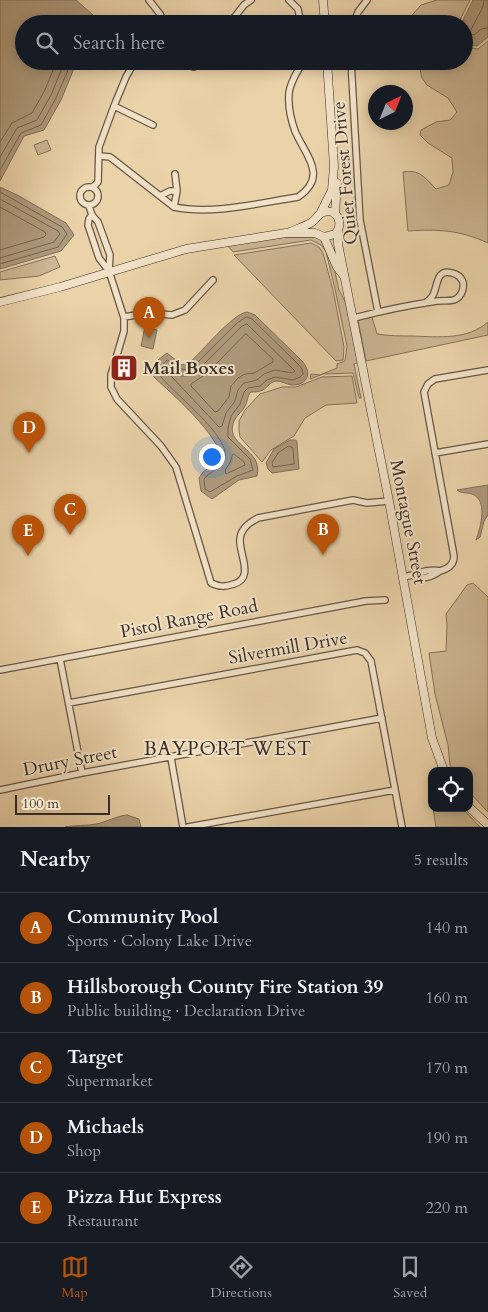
<!DOCTYPE html>
<html lang="en">
<head>
<meta charset="utf-8">
<style>
	body { margin:0; font-family:Cardo,serif; background:#242831; color:#f1f3f6 }
	.controls { position:absolute; right:15px; bottom:15px; display:grid; overflow:hidden; border-radius:10px; box-shadow:0 2px 12px #0003 }
	.controls button { width:45px; height:45px; display:grid; place-items:center; padding:0; border:0; border-bottom:1px solid #363941; background:#171b24; color:#f1f3f6; font:25px sans-serif }
	.compass { position:absolute; left:368px; top:85px; width:45px; height:45px; border-radius:50%; background:#171b24; box-shadow:0 2px 12px #0003; rotate:43deg }
	.scale { position:absolute; left:15px; bottom:12px; width:95px; box-sizing:border-box; padding-left:5px; border:2px solid #392d26; border-top:0; font-size:14px; line-height:18px; white-space:nowrap; color:#392d26; -webkit-text-stroke:4px #f1e2c7; paint-order:stroke }
	.you { position:absolute; left:211px; top:456px; width:18px; height:18px; margin:-12px; border:4px solid #fff; border-radius:50%; background:#1a73e8; box-shadow:0 0 0 8px #1a73e833 }
	.badge { display:grid; place-items:center; width:32px; height:32px; border-radius:50%; background:#b45309; color:#fff; font-size:16px; font-weight:700 }
	.pin { position:absolute; translate:-50% -41px; filter:drop-shadow(0 1px 2px #0008) }
	.pin::after { content:''; position:absolute; top:26px; width:18px; height:15px; background:inherit; clip-path:polygon(0 0,100% 0,50% 100%) }
	.list { margin:0; padding:0; list-style:none }
	h2 { display:flex; justify-content:space-between; align-items:center; height:65px; margin:0; padding:0 20px; font-size:21px }
	h2 small { font-size:16px; font-weight:400; color:#9ea1a6 }
	.list li { display:grid; grid-template-columns:32px 1fr auto; gap:15px; align-items:center; box-sizing:border-box; height:70px; padding:0 20px; border-top:1px solid #363941 }
	.list b { display:block; font-size:19px; white-space:nowrap }
	.list p { margin:0; font-size:16px; white-space:nowrap; color:#9ea1a6 }
	.list em { font-size:16px; font-style:normal; color:#9ea1a6 }
	.icon { flex:none; width:28px; height:28px; fill:none; stroke:currentColor; stroke-width:2; stroke-linecap:round; stroke-linejoin:round }
	.map { position:relative; flex:none; width:488px; height:827px; overflow:hidden }
	.search { position:absolute; background:#171b24; box-shadow:0 2px 12px #0003; left:15px; right:15px; top:15px; height:55px; display:flex; align-items:center; gap:12px; box-sizing:border-box; padding:0 18px; border-radius:28px; color:#9ea1a6; font-size:19px }
	.sheet { height:415px; background:#171b24 }
	nav { display:flex; justify-content:space-around; align-items:center; box-sizing:border-box; height:70px; border-top:1px solid #363941; background:#171b24; font-size:14px; color:#9ea1a6 }
	nav a { display:grid; justify-items:center; gap:2px }
	nav .on { color:#b45309 }
	.map>svg:first-child { display:block }
</style>
</head>
<body>
<div class="map">
<svg width="488" height="827" viewBox="0 0 488 827">
	<rect width="100%" height="100%" fill="#ead2a9"/>
	<filter id="stains"><feTurbulence type="fractalNoise" baseFrequency=".004" numOctaves="4"/><feColorMatrix values="0 0 0 0 .2 0 0 0 0 .09 0 0 0 0 .02 0 0 0 .5 -.17"/></filter>
	<radialGradient id="worn" r=".72"><stop offset=".6" stop-color="#630" stop-opacity="0"/><stop offset="1" stop-color="#630" stop-opacity=".3"/></radialGradient>
	<path fill="#ccb693" stroke="#82725c" d="M437,0H470L458,24H408L407,21L421,5Z
		M488,41V243C460,230 438,229 408,231L403,172C420,169 425,178 436,189L449,185L453,172L452,158L428,143L420,135L421,130L436,122L450,120L457,112L448,98L427,85L422,78L418,61H464V47L478,49Z
		M47,140L51,150L38,155L34,145Z
		M286,237H314L322,240L334,268L339,290L348,307L359,362L354,364L361,398H359L353,373L323,374L310,379L311,374L320,375L337,368V364L345,361L347,346L335,289L326,252L321,245L311,240L233,252L227,245Z
		M311,243L319,247L323,253L333,290L344,347L343,360L336,361L234,255Z
		M55,256L60,267L39,276L0,280V272Z
		M372,317L377,334C389,336 400,336 413,336C438,337 468,340 488,322V335L366,361L358,320Z
		M352,376L357,403L326,405L305,418L294,436L271,450L262,462L240,437L239,431V421L245,410L260,394L282,387H296L322,377Z
		M473,583L488,597V812L469,792V771H454L450,765L448,745L435,694L429,653L446,651L447,626L446,614L467,585Z
		M433,808H462L480,827H436Z"/>
	<path fill="#ae9a7c" stroke="#7f6e5a" d="M0,0H76L93,15V24H24V61H77L61,100L44,130L24,136L0,181Z
		M473,0H488V37L477,46L467,45L464,42V24H461Z
		M0,187L19,196L66,223L74,235L61,251L0,269Z
		M247,312L255,315L302,361C312,372 309,385 292,385C286,384 282,381 276,381C270,382 268,387 263,390C259,392 254,392 251,392C247,396 248,401 245,406C243,411 238,414 235,419C221,446 264,447 257,476L239,480L212,499L201,491L199,478L203,472L220,459C223,438 170,392 154,377L152,371L158,360L167,353L182,365L189,363C202,352 232,314 247,312Z
		M145,327L157,330L153,349L141,346Z
		M290,440H296L297,443L299,469L272,473L268,469L266,463L274,449Z
		M488,485V515L484,521L480,537L476,540C481,526 488,500 472,494C466,492 462,494 457,490Z
		M127,815L139,819L141,827H65C75,825 86,826 96,824C107,822 116,816 127,815Z"/>
	<g fill="none" stroke-linecap="round" stroke-linejoin="round">
		<path stroke="#746451" stroke-width="1" d="M484,0L483,7L469,33L474,35L481,29L488,28
			M0,142L12,123L32,113L44,92L57,61
			M0,157L17,128L37,120L51,95L65,61
			M0,170L21,133L41,125L56,98L72,61
			M0,192L62,227L67,234L58,247L0,264
			M0,199L58,231L60,234L54,242L0,258
			M0,207L45,232L46,235L44,237L0,250
			M247,317L252,319L298,364L302,369L303,374L300,377L293,380L275,377L267,380L260,386L248,388L244,392L240,404L231,416L228,428V437L250,459L253,470L237,476L210,492L205,489L204,479C209,472 220,469 224,461C236,438 166,389 157,371L167,360C176,365 180,373 192,368L237,323Z
			M247,324L295,371L292,373L275,370L264,374L257,380L244,383L238,390L235,401L226,413L222,426L219,427L171,376L174,374C182,377 188,377 196,372L241,327Z
			M246,334L273,359V362L254,373L245,374L238,378L231,386L229,397L218,411L215,412L191,386V384L206,374Z
			M289,446L293,448L294,464L273,467L272,463L278,453Z
			M234,454L244,462L245,465L226,474L225,470L230,463L232,456Z"/>
		<defs>
			<path id="street" d="M149,0L160,14L164,22
				M289,0L298,9L301,24
				M162,24L169,21L173,24
				M229,24L244,5L251,0
				M353,24L358,12L367,0
				M135,61L126,77L114,106L153,125
				M193,61L194,67
				M351,61L360,220L378,312
				M100,156L110,157L174,207L177,191L175,174
				M80 196a9 9 0 1 1 18 0a9 9 0 1 1-18 0Z
				M93,187L98,182L99,147L114,106
				M160,196L170,191H177
				M89,206L92,215L98,222L110,255L109,271
				M174,207C213,215 259,203 298,197C329,176 305,155 295,131C291,120 288,105 289,93C290,82 298,71 303,61
				M92,215L89,219L88,225L99,258L109,271L124,318V331L111,375V387L117,399L161,446L176,467L211,583C220,587 224,587 234,584C257,577 235,549 241,534C244,526 251,522 258,518L353,500L367,503L389,501
				M124,317L148,313L172,315L185,310L213,280
				M354,318C381,311 409,305 437,301C443,300 451,302 456,299C462,296 464,288 463,282C461,277 457,274 452,273C436,268 438,286 433,295C431,299 428,301 425,303
				M435,453L488,444
				M440,571C448,569 454,565 454,556L424,392L428,384L435,379L488,370
				M403,577C416,575 426,568 440,571C432,577 424,580 414,576
				M60,659L82,773
				M0,670L366,601L385,600
				M69,703L357,650L365,653L371,661L402,827
				M171,758L183,827
				M0,790L82,773L382,718
				M188,827L395,790"/>
			<path id="secondary" d="M323,0L325,24
				M321,212L332,190L334,166L327,61
				M335,214L337,183
				M290,232C297,229 306,226 312,222C317,219 318,213 324,212C338,208 344,225 335,234L324,237
				M338,232V244L389,501L432,738L444,771
				M0,302L60,287L186,249L286,233H315L324,237L337,267L344,276
				M469,807L488,825"/>
		</defs>
		<use href="#street" stroke="#655647" stroke-width="8"/>
		<use href="#secondary" stroke="#392d26" stroke-width="9"/>
		<use href="#street" stroke="#f1e2c7" stroke-width="5.5"/>
		<use href="#secondary" stroke="#f1e2c7" stroke-width="8"/>
	</g>
	<defs>
		<symbol id="building-square" viewBox="-11 -11 22 22"><rect x="-9" y="-9" width="18" height="18" rx="4" fill="#8f2418" stroke="#f1e2c7"/><path d="M-4-6H4V6H1V3H-1V6H-4ZM-2.5-4.3h1.7v1.8h-1.7ZM.8-4.3h1.7v1.8H.8ZM-2.5-1h1.7V.8h-1.7ZM.8-1h1.7V.8H.8Z" fill="#fff"/></symbol>
	</defs>
	<g fill-rule="evenodd">
		<use href="#building-square" x="108" y="352" width="32" height="32"/>
	</g>
	<g text-anchor="middle" dominant-baseline="central" stroke-width="4" stroke-linejoin="round" paint-order="stroke">
		<g font-size="18" fill="#392d26" stroke="#f1e2c7">
			<text transform="translate(345 173) rotate(-95)">Quiet Forest Drive</text>
			<text transform="translate(408 522) rotate(79)">Montague Street</text>
			<text transform="translate(189 619) rotate(-11)">Pistol Range Road</text>
			<text transform="translate(288 648) rotate(-10)">Silvermill Drive</text>
			<text transform="translate(70 761) rotate(-11)">Drury Street</text>
		</g>
		<g font-size="18" font-weight="bold" fill="#392d26" stroke="#f1e2c7" text-anchor="start">
			<text x="143" y="368">Mail Boxes</text>
		</g>
		<g font-size="19" letter-spacing="1" fill="#392d26" stroke="#f1e2c7">
			<text x="228" y="749">BAYPORT WEST</text>
		</g>
	</g>
	<rect width="100%" height="100%" filter="url(#stains)"/>
	<rect width="100%" height="100%" fill="url(#worn)"/>
</svg>
<div class="controls">
<button><svg class="icon" aria-label="locate" viewBox="0 0 24 24"><circle cx="12" cy="12" r="6"/><path d="M12 2v4M12 18v4M2 12h4M18 12h4"/></svg></button>
</div>
<svg class="compass" viewBox="-18 -18 36 36"><path d="M0-13l5 13h-10z" fill="#e53935"/><path d="M0 13l5-13h-10z" fill="#9ea1a6"/></svg>
<div class="scale">100 m</div>
<div class="you"></div>
<div class="pin badge" style="left:149px;top:338px">A</div>
<div class="pin badge" style="left:323px;top:555px">B</div>
<div class="pin badge" style="left:70px;top:535px">C</div>
<div class="pin badge" style="left:29px;top:453px">D</div>
<div class="pin badge" style="left:28px;top:556px">E</div>
<div class="search"><svg class="icon" aria-label="search" viewBox="0 0 24 24"><circle cx="10" cy="10" r="6"/><path d="M15 15l6 6"/></svg>Search here</div>
</div>
<section class="sheet">
<h2>Nearby<small>5 results</small></h2>
<ul class="list">
<li><span class="badge">A</span><div><b>Community Pool</b><p>Sports · Colony Lake Drive</p></div><em>140 m</em></li>
<li><span class="badge">B</span><div><b>Hillsborough County Fire Station 39</b><p>Public building · Declaration Drive</p></div><em>160 m</em></li>
<li><span class="badge">C</span><div><b>Target</b><p>Supermarket</p></div><em>170 m</em></li>
<li><span class="badge">D</span><div><b>Michaels</b><p>Shop</p></div><em>190 m</em></li>
<li><span class="badge">E</span><div><b>Pizza Hut Express</b><p>Restaurant</p></div><em>220 m</em></li>
</ul>
</section>
<nav>
<a class="on"><svg class="icon" aria-label="map" viewBox="0 0 24 24"><path d="M3 6l6-2 6 2 6-2v14l-6 2-6-2-6 2zM9 4v14M15 6v14"/></svg>Map</a>
<a><svg class="icon" aria-label="directions" viewBox="0 0 24 24"><path d="M12 3l9 9-9 9-9-9zM9 14v-3h6M13 9l2 2-2 2"/></svg>Directions</a>
<a><svg class="icon" aria-label="saved" viewBox="0 0 24 24"><path d="M7 4h10v16l-5-4-5 4z"/></svg>Saved</a>
</nav>
</body>
</html>
